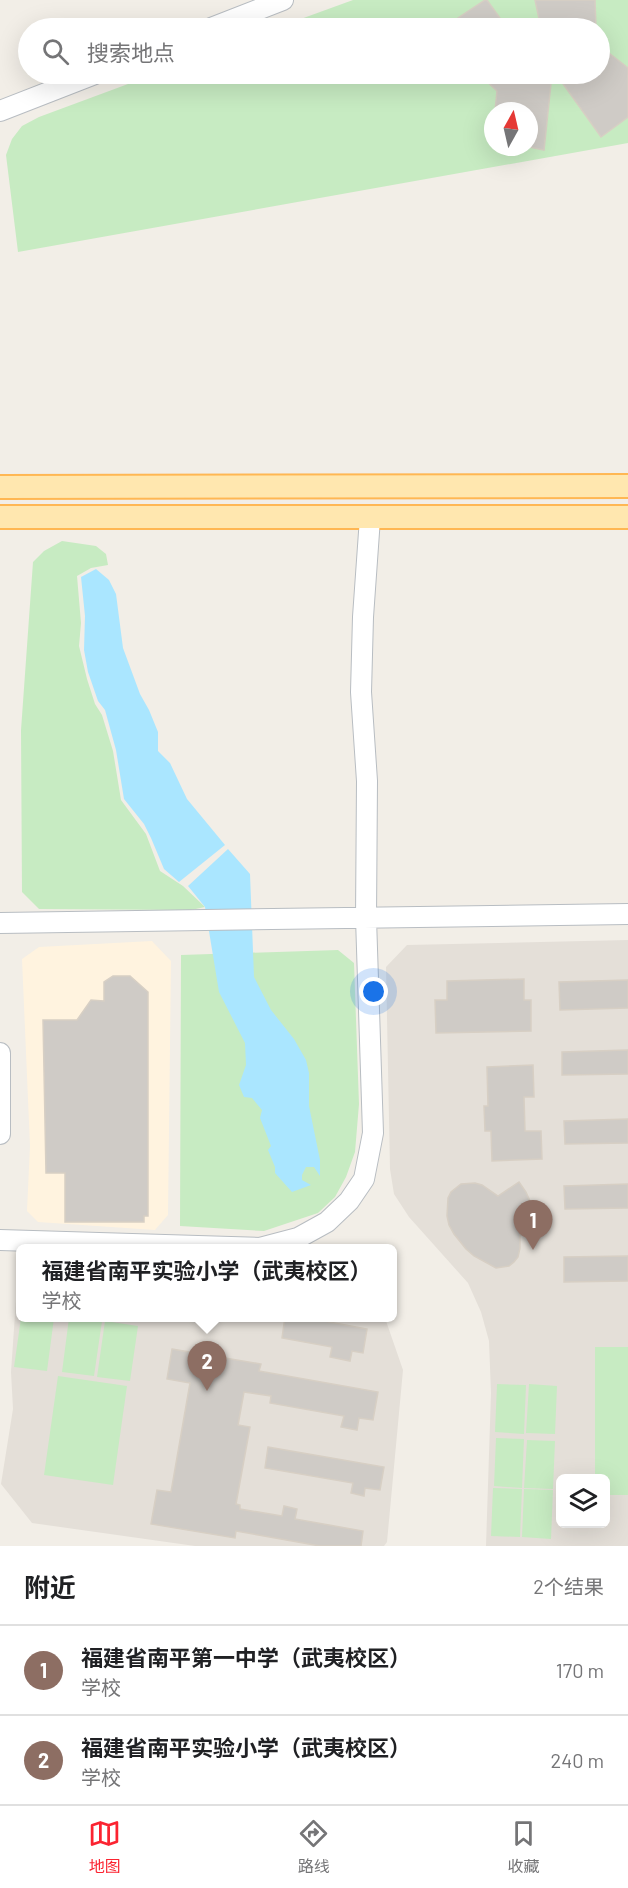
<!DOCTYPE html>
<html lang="zh">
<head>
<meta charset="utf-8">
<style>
	body { margin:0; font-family:Barlow,"Noto Sans SC",sans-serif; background:#f2f2f2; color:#202124 }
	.controls { position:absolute; right:18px; bottom:18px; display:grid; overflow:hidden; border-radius:9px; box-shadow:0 6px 24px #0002 }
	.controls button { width:54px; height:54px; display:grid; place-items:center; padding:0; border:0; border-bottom:2px solid #e0e0e0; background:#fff; color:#202124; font:30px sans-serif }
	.compass { position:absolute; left:484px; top:102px; width:54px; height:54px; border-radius:50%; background:#fff; box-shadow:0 6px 24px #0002; rotate:8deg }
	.you { position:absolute; left:374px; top:992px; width:21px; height:21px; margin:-15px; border:4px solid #fff; border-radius:50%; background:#1a73e8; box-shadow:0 0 0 9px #1a73e833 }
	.badge { display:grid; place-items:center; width:39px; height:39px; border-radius:50%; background:#fb2431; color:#fff; font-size:20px; font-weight:700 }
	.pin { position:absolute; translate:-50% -50px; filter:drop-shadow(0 2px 3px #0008) }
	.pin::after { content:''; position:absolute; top:32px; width:21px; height:18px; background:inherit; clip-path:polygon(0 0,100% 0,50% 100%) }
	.popup { position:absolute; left:16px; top:1244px; width:381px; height:78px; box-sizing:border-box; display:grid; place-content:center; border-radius:9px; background:#fff; filter:drop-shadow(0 2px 4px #0005); font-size:20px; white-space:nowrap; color:#757577 }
	.popup b { font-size:22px; color:#202124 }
	.popup::after { content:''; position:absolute; left:50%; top:100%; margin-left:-12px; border:12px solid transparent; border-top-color:#fff }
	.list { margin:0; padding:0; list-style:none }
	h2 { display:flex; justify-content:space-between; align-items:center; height:78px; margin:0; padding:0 24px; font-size:26px }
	h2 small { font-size:20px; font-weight:400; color:#757577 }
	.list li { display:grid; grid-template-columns:39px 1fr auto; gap:18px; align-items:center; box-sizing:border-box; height:90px; padding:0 24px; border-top:2px solid #e0e0e0 }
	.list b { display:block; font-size:22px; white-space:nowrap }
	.list p { margin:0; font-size:20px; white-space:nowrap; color:#757577 }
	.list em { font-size:20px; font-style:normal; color:#757577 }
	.icon { flex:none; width:33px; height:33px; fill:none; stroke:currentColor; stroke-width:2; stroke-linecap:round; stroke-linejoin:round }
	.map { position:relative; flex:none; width:628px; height:1546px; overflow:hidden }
	.search { position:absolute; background:#fff; box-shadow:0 6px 24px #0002; left:18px; right:18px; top:18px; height:66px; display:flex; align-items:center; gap:15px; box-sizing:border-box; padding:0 21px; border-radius:33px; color:#757577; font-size:22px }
	.sheet { height:258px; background:#fff }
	nav { display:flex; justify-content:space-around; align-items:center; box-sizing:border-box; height:84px; border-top:2px solid #e0e0e0; background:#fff; font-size:16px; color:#757577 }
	nav a { display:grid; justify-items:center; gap:3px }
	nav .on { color:#fb2431 }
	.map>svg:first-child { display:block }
</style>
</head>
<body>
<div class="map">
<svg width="628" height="1546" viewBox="0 0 628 1546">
	<rect width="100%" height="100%" fill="#f2eee7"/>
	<path fill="#fff3df" d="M152,941L171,961L168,1215L155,1230L38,1222L27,1211L30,1146L22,959L39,947Z"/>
	<path fill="#e4dfd8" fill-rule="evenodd" d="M628,940V1546H486L491,1393L489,1341L481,1312L468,1283L409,1217L394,1194L390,1169L386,967L407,945ZM560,1478H606V1524H560Z
		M21,1282V1318H385L403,1370L387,1542L384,1546H195L32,1523L1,1484L13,1409L11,1372L17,1285Z"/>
	<path fill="#c7ebc2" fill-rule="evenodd" d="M353,0H628V143L18,252L6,155L12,139L22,126L39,117L155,74H600V28H276ZM493,111H529V147H493Z
		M62,541L96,546L106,554L108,565L91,568L77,576L81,623L79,646L87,679L95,704L102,715L113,751L121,800L146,834L160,871L183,886L205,907L191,910L39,909L22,892L21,730L33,562L44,551Z
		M338,950L354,963L359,1104L355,1152L346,1177L335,1197L318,1213L264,1231L180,1226L181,955Z
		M21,1318H54L47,1371L14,1367Z
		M69,1318L102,1321L94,1376L62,1372Z
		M105,1321L138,1326L130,1381L97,1377Z
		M595,1347H628V1495H606V1478H595Z
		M58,1376L127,1386L113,1485L44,1475Z
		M497,1384L526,1385L524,1434L495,1432Z
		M529,1384L557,1386L555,1434L526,1433Z
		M496,1438L524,1439L522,1488L494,1486Z
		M527,1440L555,1441L553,1489L524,1488Z
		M493,1488L522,1489L520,1537L491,1536Z
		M524,1489L553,1490L551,1539L522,1537Z"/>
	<path fill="#aae6ff" d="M96,569L109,580L116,594L123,648L140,694L149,710L158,732V751L170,763L187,799L225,845L179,882L164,869L151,838L144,824L124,799L116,750L105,710L98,701L88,672L84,650L85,616L81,577Z
		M228,849L250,874L254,977L271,1010L294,1039L306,1060L309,1073V1106L320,1160V1176L314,1167H306L302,1175V1180L311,1185L292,1192L275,1173V1167L268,1150L271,1146L260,1118L262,1110L252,1098L244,1097L239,1085L246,1065L245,1043L219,992L205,907L188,886Z"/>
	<path fill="#cfcbc6" stroke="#d7cfc4" stroke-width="1.5" d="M485,0H487L507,28H443Z
		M535,0H595L596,28H541Z
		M600,46L628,68V117L601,137L556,74H600Z
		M479,74H552L544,150L529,147V111H495L497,91Z
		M113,976H130L148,992V1216H144V1222H65V1173H46L43,1020H77L91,1000L104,1001V982Z
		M524,979V1000H531V1031L436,1033L435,1000H447V981Z
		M628,980V1008L560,1010L559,982Z
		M628,1050V1074L562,1075V1052Z
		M533,1065L534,1097H524L525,1131H541L542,1159L492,1161L491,1131H485L484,1106H488L487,1067Z
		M628,1119V1143L565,1144L564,1121Z
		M519,1182L526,1192L534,1210L538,1233L520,1235V1248L518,1257L514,1262L509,1266L496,1268L474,1256L466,1249L454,1234L449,1225L447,1216L448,1198L451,1192L461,1184L475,1183L482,1185L498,1196Z
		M628,1184V1208L565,1209L564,1186Z
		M628,1256V1281L564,1282V1257Z
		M285,1317H303L367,1329L363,1353L352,1351L350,1361L330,1357L332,1347L282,1338Z
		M172,1349L261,1364L259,1371L378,1392L373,1420L359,1418L357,1430L341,1427L344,1416L270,1403L271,1396L244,1392L238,1425L250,1427L236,1504L240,1505V1509L282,1516L284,1506L297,1509L295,1519L363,1531L361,1546H320L236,1531L235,1538L151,1524L157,1490L171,1492L190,1383L167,1379Z
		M268,1447L384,1467L380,1490L365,1488L364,1496L351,1493L353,1483L265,1468Z"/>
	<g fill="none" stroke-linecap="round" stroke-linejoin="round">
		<defs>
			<path id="secondary" d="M211,28L283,0
				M0,111L95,74
				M0,923L628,914
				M0,1053V1134
				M0,1240L260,1248L298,1238L327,1222L349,1201L364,1179L373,1133L366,918L367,781L361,692L363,617L370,518"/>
			<path id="primary" d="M0,487L628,486
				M0,517H628"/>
		</defs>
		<use href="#secondary" stroke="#b8bdc2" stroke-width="22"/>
		<use href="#primary" stroke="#ffb753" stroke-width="26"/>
		<use href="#secondary" stroke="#fff" stroke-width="20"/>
		<use href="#primary" stroke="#ffe7af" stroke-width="22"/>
	</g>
</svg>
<div class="controls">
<button><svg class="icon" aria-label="layers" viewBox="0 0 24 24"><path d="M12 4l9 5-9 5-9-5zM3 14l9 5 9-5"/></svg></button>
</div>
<svg class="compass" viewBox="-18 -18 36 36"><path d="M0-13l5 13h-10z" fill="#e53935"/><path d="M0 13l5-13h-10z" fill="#757577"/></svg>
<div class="you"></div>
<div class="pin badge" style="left:533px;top:1250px;background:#8d6e63">1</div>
<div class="pin badge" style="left:207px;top:1391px;background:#8d6e63">2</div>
<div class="popup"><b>福建省南平实验小学（武夷校区）</b>学校</div>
<div class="search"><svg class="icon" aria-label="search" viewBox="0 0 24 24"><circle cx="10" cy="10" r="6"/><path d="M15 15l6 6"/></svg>搜索地点</div>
</div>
<section class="sheet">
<h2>附近<small>2个结果</small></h2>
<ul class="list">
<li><span class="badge" style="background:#8d6e63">1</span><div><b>福建省南平第一中学（武夷校区）</b><p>学校</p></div><em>170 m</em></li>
<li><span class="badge" style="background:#8d6e63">2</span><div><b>福建省南平实验小学（武夷校区）</b><p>学校</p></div><em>240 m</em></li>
</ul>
</section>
<nav>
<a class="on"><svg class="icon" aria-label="map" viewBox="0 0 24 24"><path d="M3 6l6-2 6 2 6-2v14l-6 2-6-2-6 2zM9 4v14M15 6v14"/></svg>地图</a>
<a><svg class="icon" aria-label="directions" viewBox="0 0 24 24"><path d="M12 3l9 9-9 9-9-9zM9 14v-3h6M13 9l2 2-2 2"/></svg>路线</a>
<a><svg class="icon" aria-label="saved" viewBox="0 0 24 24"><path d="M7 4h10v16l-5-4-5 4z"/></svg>收藏</a>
</nav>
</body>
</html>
